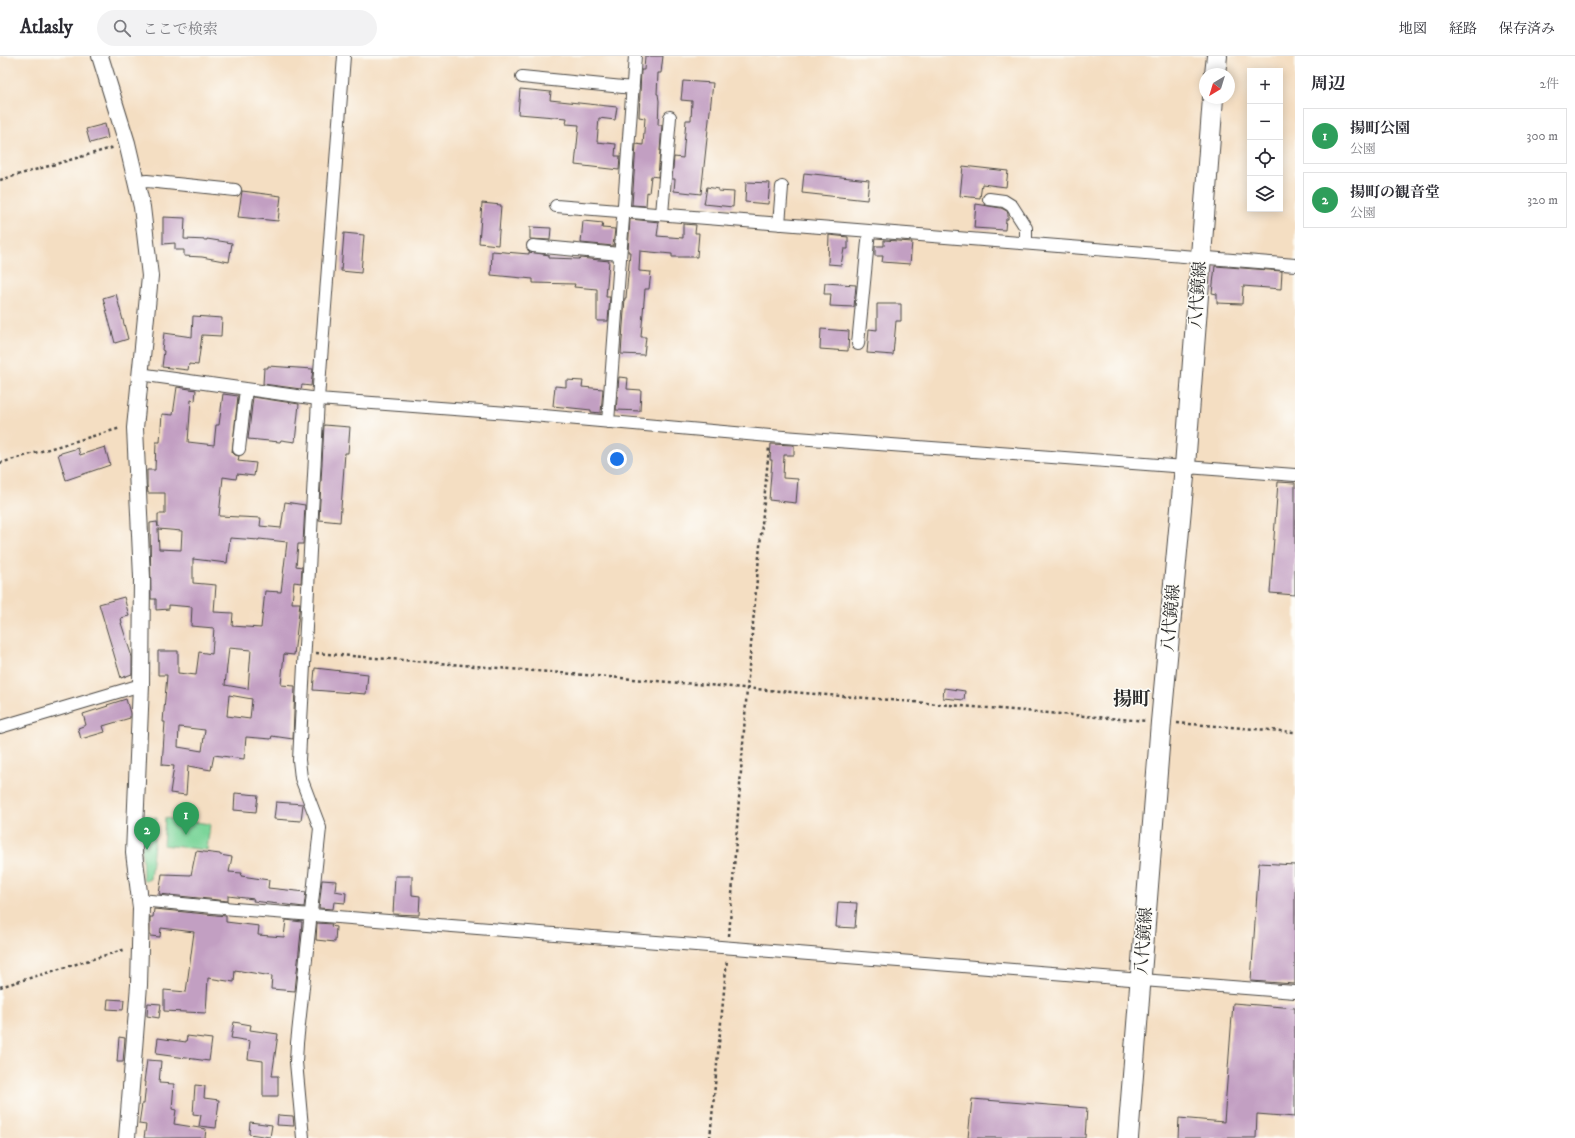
<!DOCTYPE html>
<html lang="ja">
<head>
<meta charset="utf-8">
<style>
	body { margin:0; font-family:"IM FELL DW Pica","Noto Serif JP",serif; background:#f2f2f3; color:#2b2b33 }
	.controls { position:absolute; right:12px; top:12px; display:grid; overflow:hidden; border-radius:0px; box-shadow:0 2px 10px #0003 }
	.controls button { width:36px; height:36px; display:grid; place-items:center; padding:0; border:0; border-bottom:1px solid #e1e1e2; background:#fff; color:#2b2b33; font:20px sans-serif }
	.compass { position:absolute; left:1199px; top:12px; width:36px; height:36px; border-radius:50%; background:#fff; box-shadow:0 2px 10px #0003; rotate:218deg }
	.you { position:absolute; left:617px; top:403px; width:14px; height:14px; margin:-10px; border:3px solid #fff; border-radius:50%; background:#1a73e8; box-shadow:0 0 0 6px #1a73e833 }
	.badge { display:grid; place-items:center; width:26px; height:26px; border-radius:50%; background:#d93025; color:#fff; font-size:13px; font-weight:700 }
	.pin { position:absolute; translate:-50% -33px; filter:drop-shadow(0 1px 2px #0008) }
	.pin::after { content:''; position:absolute; top:21px; width:14px; height:12px; background:inherit; clip-path:polygon(0 0,100% 0,50% 100%) }
	.list { margin:0; padding:0; list-style:none }
	h2 { display:flex; justify-content:space-between; align-items:center; height:52px; margin:0; padding:0 16px; font-size:17px }
	h2 small { font-size:13px; font-weight:400; color:#7c7c81 }
	.list li { display:grid; grid-template-columns:26px 1fr auto; gap:12px; align-items:center; box-sizing:border-box; height:56px; margin:0 8px 8px; padding:0 8px; border:1px solid #e1e1e2; border-radius:0px }
	.list b { display:block; font-size:15px; white-space:nowrap }
	.list p { margin:0; font-size:13px; white-space:nowrap; color:#7c7c81 }
	.list em { font-size:13px; font-style:normal; color:#7c7c81 }
	.icon { flex:none; width:22px; height:22px; fill:none; stroke:currentColor; stroke-width:2; stroke-linecap:round; stroke-linejoin:round }
	.map { position:relative; flex:none; width:1295px; height:1082px; overflow:hidden }
	header { display:flex; align-items:center; gap:24px; box-sizing:border-box; height:56px; padding:0 20px; background:#fff; border-bottom:1px solid #e1e1e2 }
	header strong { font-size:19px }
	nav { display:flex; gap:22px; margin-inline-start:auto; font-size:14px }
	.search { width:280px; height:36px; background:#f2f2f3; display:flex; align-items:center; gap:10px; box-sizing:border-box; padding:0 14px; border-radius:22px; color:#7c7c81; font-size:15px }
	main { display:flex }
	aside { flex:1; background:#fff }
	.map>svg:first-child { display:block }
</style>
</head>
<body>
<header>
<strong>Atlasly</strong>
<div class="search"><svg class="icon" aria-label="search" viewBox="0 0 24 24"><circle cx="10" cy="10" r="6"/><path d="M15 15l6 6"/></svg>ここで検索</div>
<nav><a>地図</a><a>経路</a><a>保存済み</a></nav>
</header>
<main>
<div class="map">
<svg width="1295" height="1082" viewBox="0 0 1295 1082">
	<rect width="100%" height="100%" fill="#fdfcf7"/>
	<filter id="ink" filterUnits="userSpaceOnUse"><feTurbulence type="fractalNoise" baseFrequency=".025" numOctaves="2"/><feDisplacementMap in="SourceGraphic" scale="8" xChannelSelector="R" yChannelSelector="G"/><feConvolveMatrix kernelMatrix="1 2 1 2 8 2 1 2 1" color-interpolation-filters="sRGB"/></filter>
	<filter id="wash" filterUnits="userSpaceOnUse"><feTurbulence type="fractalNoise" baseFrequency=".012" numOctaves="4" result="noise"/><feDisplacementMap in="SourceGraphic" scale="16" xChannelSelector="R" yChannelSelector="G"/><feGaussianBlur stdDeviation="0.9" result="paint"/><feColorMatrix in="noise" values="0 0 0 0 0 0 0 0 0 0 0 0 0 0 0 0 0 1.4 0 .05"/><feComposite in="paint" operator="in"/></filter>
	<g filter="url(#wash)">
		<rect width="100%" height="100%" fill="#f4dec2"/>
		<path fill="#7cd59a" stroke="#548062" d="M157,761L150,823L145,825L143,822L141,763Z
			M165,762L210,768L207,794L163,789Z"/>
		<g id="blocks">
			<path fill="#c29fc2" fill-rule="evenodd" d="M645,0H663L661,17H658L657,38H658L659,45L658,69H662L658,121L651,120L649,137L647,136L646,150L632,149L636,88L643,89L645,62L639,61L641,14H644Z
				M683,25L713,27L701,138L674,135L675,123H672L674,101L683,102L686,64H691L692,45L681,44Z
				M520,33L551,36L550,44L617,51L615,64L599,62L597,86L616,88L615,100H620L619,114L575,109L579,69L566,68L567,62L518,58Z
				M105,68L108,82L90,87L86,73Z
				M963,110L1008,115L1006,131L982,128L980,142L960,140Z
				M804,117L869,124L867,144L802,137Z
				M746,126L770,127L768,148L745,146Z
				M707,131L718,133V135L734,136L733,151L704,148Z
				M242,135L281,140L278,165L238,161Z
				M482,147L501,149L498,189L479,187Z
				M976,148L1001,152L1007,155L1008,158V163H1006L1005,174L974,172Z
				M163,161L185,162L184,183L207,184V183L232,187L229,206L202,201L184,200V194H175V187L163,188Z
				M630,163L659,166L657,180L683,182V168L696,169L695,177H699L697,201H672V198L640,195L639,215L651,216L649,233H645L641,281H646L644,299L621,298L625,242H626L630,196H628Z
				M583,165L603,167L602,172L615,173L613,190L581,187Z
				M530,171L551,172L550,184L530,183Z
				M344,177L364,179L361,217L341,215Z
				M829,179L848,181V193H844L841,209L828,208Z
				M884,184L912,186L910,208L882,206L883,200H875V190H884Z
				M492,195L529,198V196L549,199V202L579,203L580,202L609,205L606,241H610L608,265H597V233L574,231L575,228L533,227V223L491,219Z
				M1215,210L1282,215L1281,233L1243,230L1242,248L1217,247V238L1212,237Z
				M825,227L856,229L854,251L830,250L831,238H824Z
				M116,238L128,283L115,287L103,242Z
				M877,248H901V265H896L893,299L867,297L869,273L877,274Z
				M193,260L222,262L221,280L202,279L198,309L189,308L188,314L162,311L164,295L162,294L164,277L192,281Z
				M821,273L849,275L848,295L820,293Z
				M268,310L313,313L311,330L302,329L301,333L263,328L264,312H268Z
				M619,321L628,322L627,333L641,334L640,355L616,354Z
				M566,324L583,325L582,331L603,333L601,357L591,356V354L553,350L555,330L566,331Z
				M177,331L196,334L195,345L191,344L188,386L214,389L216,369H219L223,338L238,340L232,396L235,399L239,400L238,405L256,407L254,420L237,418L236,423L223,421L219,460L261,462L260,470L281,472L285,446L305,449L303,488H298L296,510L302,511L301,527L294,526L292,547H300L294,599L284,598L281,629L295,630L293,683L272,680L271,683L246,681L244,703L214,699L211,714L188,710L186,739L170,737L174,710L162,709L165,666H163L167,619H158V595H178V617L196,619L199,596L212,598L214,572L191,570L192,551L169,549V553L156,554V543H151L150,467L157,466L158,471V458H165V437H148L147,429V414H155L156,386H160L162,358L173,359ZM158,473L182,475L181,494L159,493ZM230,482L259,484V483L287,486L281,536L265,535L261,572L232,570L233,557L214,556L216,529L193,527V503L227,507ZM229,592L251,594L248,633L225,629ZM229,639L252,643L250,663L227,660ZM179,671L205,674L202,695L178,691Z
				M253,341L299,348L295,386L281,384L280,386L248,383Z
				M324,369L350,371L348,397H345L340,466L319,464Z
				M771,388L794,389V399H784L783,422L798,423L796,447L769,444L772,404H770Z
				M105,391L110,409L66,424L58,398L78,392L80,399Z
				M1278,426L1295,427V539L1270,537Z
				M124,541L129,560L121,562L122,567H121L132,601V618L121,622L99,548Z
				M315,612L368,618L366,638L313,634Z
				M944,632L965,635L964,644L943,642Z
				M126,643L130,657V662L103,670L105,676L81,683L78,672L86,669L83,658L108,650L107,649Z
				M235,737L258,739L256,756L234,754Z
				M276,746L303,748L301,765L274,763Z
				M196,795L220,798V799L232,801L229,816L242,817L241,820L269,824L268,832L306,836L304,851L253,845L254,843L228,840V845L159,838L162,818L191,819Z
				M1259,807L1295,809V928L1251,925Z
				M395,820H412V839L420,840L419,859L393,858Z
				M322,824L336,825L335,835L346,837L345,847L334,846L333,853L319,852Z
				M838,846L857,847L855,872L836,871Z
				M154,853L226,860V866L259,870L258,879L284,881L286,864L302,866L295,935L271,933L272,920L235,914L234,926L208,922L206,957L164,955V934L186,936L194,876L161,872L160,881L150,880V861H153Z
				M317,867L332,868L331,870L336,871L335,886L316,884Z
				M108,943L124,944L123,954L107,953Z
				M148,947L161,948L159,962L147,960Z
				M1233,947L1295,952V1061L1257,1058L1256,1082H1178L1179,1062L1224,1066Z
				M234,966L251,969L250,974L278,978L272,1020H278V1040H263V1005L248,1003L250,985L231,982Z
				M187,980L212,983L209,1005L156,998L158,982L186,986Z
				M119,981L125,982L123,1006H117Z
				M147,1004L161,1005L159,1027L174,1028L172,1053L176,1054L174,1068L206,1073L205,1082H144L146,1069L139,1068L142,1048H144L146,1026H144Z
				M195,1029L205,1030L204,1042L219,1044L216,1072L199,1070L201,1059L193,1058Z
				M972,1043L1087,1052L1085,1082H968Z
				M278,1059L293,1060L294,1070L277,1069Z
				M250,1066L272,1069L270,1081L249,1078Z"/>
		</g>
	</g>
	<g filter="url(#ink)">
		<use href="#blocks" fill-opacity="0" stroke="#494642" stroke-width="1"/>
		<g fill="none" stroke-linecap="round" stroke-linejoin="round">
			<defs>
				<path id="minor" d="M522,21L633,32
					M136,126L147,125L235,134
					M989,143L1004,145L1012,150L1026,172V187
					M556,150L1295,209
					M662,158L670,61
					M779,168L782,131
					M533,190L620,198
					M858,288L869,175
					M139,318L318,343L521,358L770,380L1295,419
					M608,366L635,0
					M239,393L246,333
					M0,671L141,629
					M140,844L235,853L1295,936
					M303,1082L296,1006L297,987L320,772L301,722L299,704L318,343L344,0"/>
				<path id="tertiary" d="M100,0L127,87L142,151L150,220L135,372L142,521L141,629L134,797L141,852L139,929L127,1082"/>
				<path id="primary" d="M1215,18L1217,0
					M1128,1082L1161,666L1185,410L1213,42"/>
			</defs>
			<use href="#minor" stroke="#494642" stroke-width="14"/>
			<use href="#tertiary" stroke="#494642" stroke-width="18"/>
			<use href="#primary" stroke="#494642" stroke-width="22"/>
			<path stroke="#494642" stroke-width="2.5" stroke-dasharray="3 3" stroke-linecap="butt" d="M0,124L115,91
				M0,407L121,372
				M316,597L1146,665
				M1177,667L1295,676
				M729,880L747,633L769,391
				M0,931L126,893
				M710,1082L727,903"/>
			<use href="#minor" stroke="#fff" stroke-width="12"/>
			<use href="#tertiary" stroke="#fff" stroke-width="16"/>
			<use href="#primary" stroke="#fff" stroke-width="20"/>
		</g>
	</g>
	<g text-anchor="middle" dominant-baseline="central" stroke-width="3" stroke-linejoin="round" paint-order="stroke">
		<g font-size="17" fill="#2b2b2b" stroke="#fdfcf7">
			<text transform="translate(1198 239) rotate(-86)">八代鏡線</text>
			<text transform="translate(1171 562) rotate(-85)">八代鏡線</text>
			<text transform="translate(1144 885) rotate(-86)">八代鏡線</text>
		</g>
		<g font-size="19" font-weight="bold" fill="#2b2b2b" stroke="#fdfcf7">
			<text x="1132" y="643">揚町</text>
		</g>
	</g>
</svg>
<div class="controls">
<button>+</button>
<button>−</button>
<button><svg class="icon" aria-label="locate" viewBox="0 0 24 24"><circle cx="12" cy="12" r="6"/><path d="M12 2v4M12 18v4M2 12h4M18 12h4"/></svg></button>
<button><svg class="icon" aria-label="layers" viewBox="0 0 24 24"><path d="M12 4l9 5-9 5-9-5zM3 14l9 5 9-5"/></svg></button>
</div>
<svg class="compass" viewBox="-18 -18 36 36"><path d="M0-13l5 13h-10z" fill="#e53935"/><path d="M0 13l5-13h-10z" fill="#7c7c81"/></svg>
<div class="you"></div>
<div class="pin badge" style="left:186px;top:779px;background:#2e9e5b">1</div>
<div class="pin badge" style="left:147px;top:794px;background:#2e9e5b">2</div>
</div>
<aside>
<h2>周辺<small>2件</small></h2>
<ul class="list">
<li><span class="badge" style="background:#2e9e5b">1</span><div><b>揚町公園</b><p>公園</p></div><em>300 m</em></li>
<li><span class="badge" style="background:#2e9e5b">2</span><div><b>揚町の観音堂</b><p>公園</p></div><em>320 m</em></li>
</ul>
</aside>
</main>
</body>
</html>
